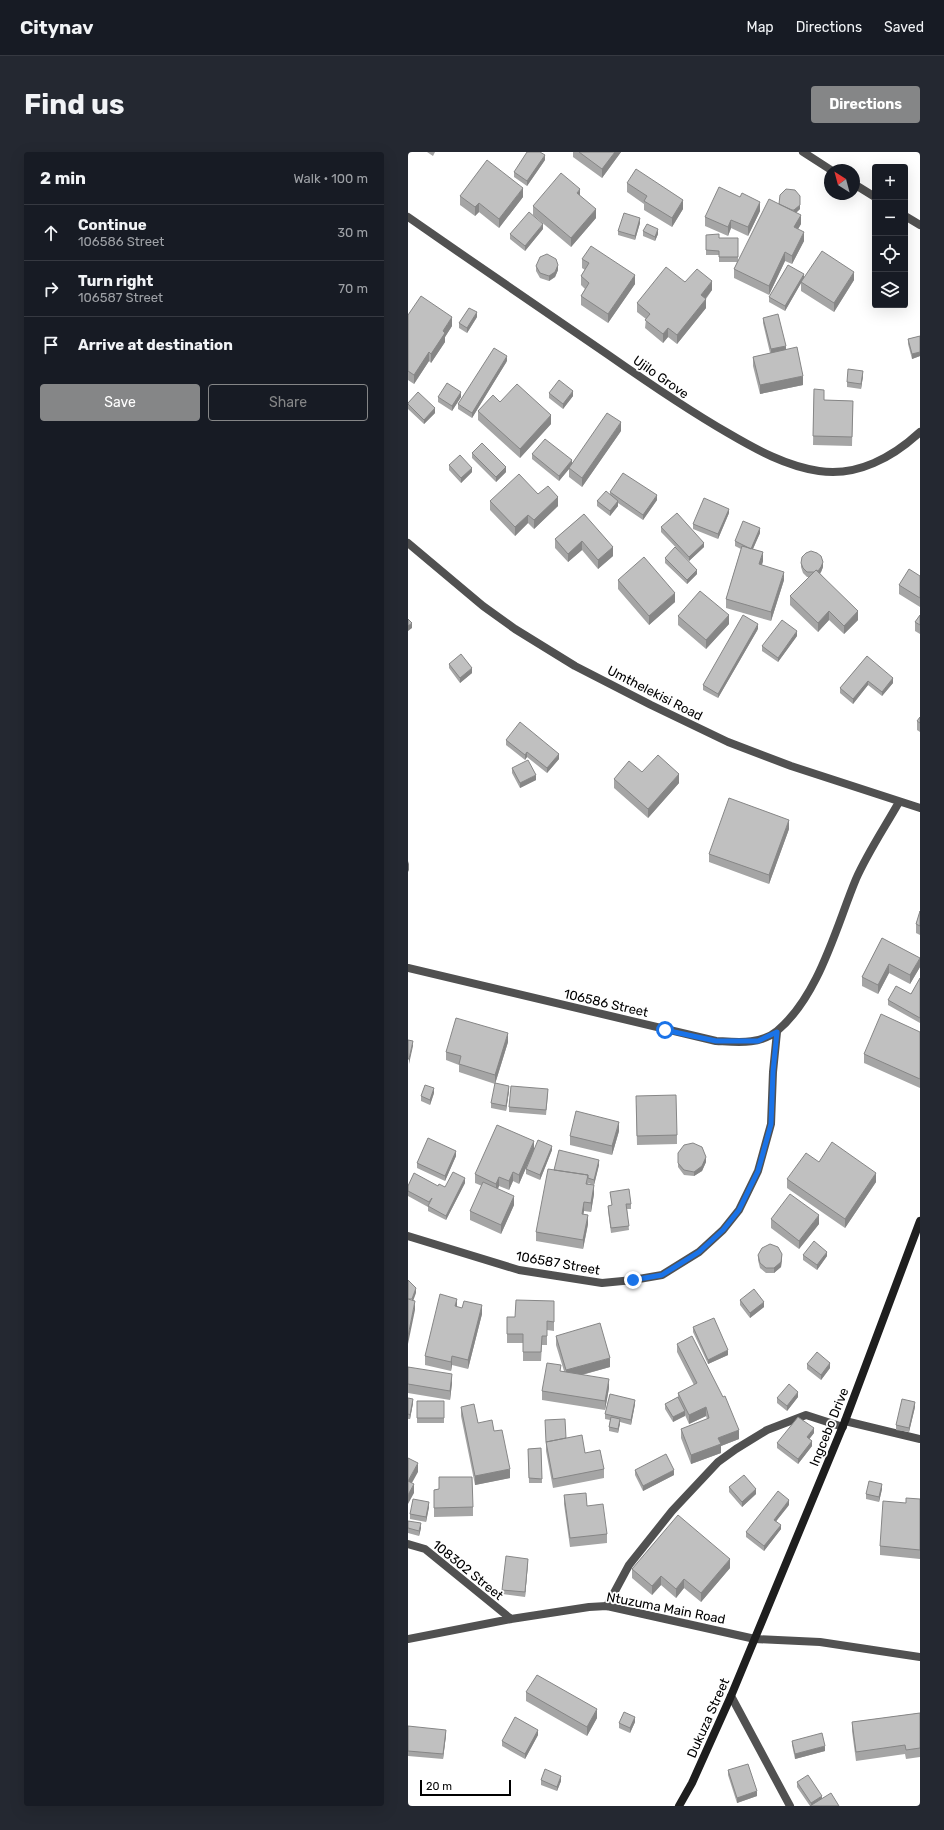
<!DOCTYPE html>
<html lang="en">
<head>
<meta charset="utf-8">
<style>
	body { margin:0; font-family:Rubik,sans-serif; background:#242831; color:#f1f3f6 }
	.controls { position:absolute; right:12px; top:12px; display:grid; overflow:hidden; border-radius:4px; box-shadow:0 4px 16px #0002 }
	.controls button { width:36px; height:36px; display:grid; place-items:center; padding:0; border:0; border-bottom:1px solid #363941; background:#171b24; color:#f1f3f6; font:20px sans-serif }
	.compass { position:absolute; left:416px; top:12px; width:36px; height:36px; border-radius:50%; background:#171b24; box-shadow:0 4px 16px #0002; rotate:324deg }
	.scale { position:absolute; left:12px; bottom:10px; width:91px; box-sizing:border-box; padding-left:4px; border:2px solid #000; border-top:0; font-size:11px; line-height:14px; white-space:nowrap; color:#000; -webkit-text-stroke:3px #fff; paint-order:stroke }
	.stop { position:absolute; width:12px; height:12px; margin:-9px; border:3px solid #1a73e8; border-radius:50%; background:#fff }
	.stop.end { background:#1a73e8; border-color:#fff; box-shadow:0 1px 4px #0008 }
	.list { margin:0; padding:0; list-style:none }
	h2 { display:flex; justify-content:space-between; align-items:center; height:52px; margin:0; padding:0 16px; font-size:17px }
	h2 small { font-size:13px; font-weight:400; color:#9ea1a6 }
	.list li { display:grid; grid-template-columns:26px 1fr auto; gap:12px; align-items:center; box-sizing:border-box; height:56px; padding:0 16px; border-top:1px solid #363941 }
	.list b { display:block; font-size:15px; white-space:nowrap }
	.list p { margin:0; font-size:13px; white-space:nowrap; color:#9ea1a6 }
	.list em { font-size:13px; font-style:normal; color:#9ea1a6 }
	.actions { display:flex; gap:8px; padding:12px 16px }
	.actions a { flex:1; padding:9px 0; border:1px solid #858687; border-radius:4px; text-align:center; font-size:14px; color:#858687 }
	.actions .main { background:#858687; color:#fff }
	.icon { flex:none; width:22px; height:22px; fill:none; stroke:currentColor; stroke-width:2; stroke-linecap:round; stroke-linejoin:round }
	.map { position:relative; flex:none; width:512px; height:1654px; overflow:hidden; border-radius:4px }
	header { display:flex; align-items:center; gap:24px; box-sizing:border-box; height:56px; padding:0 20px; background:#171b24; border-bottom:1px solid #363941 }
	header strong { font-size:19px }
	nav { display:flex; gap:22px; margin-inline-start:auto; font-size:14px }
	.intro { display:flex; align-items:center; justify-content:space-between; box-sizing:border-box; height:96px; padding:0 24px }
	h1 { margin:0; font-size:28px }
	.button { padding:10px 18px; border-radius:4px; background:#858687; color:#fff; font-size:14px; font-weight:700 }
	main { display:flex; gap:24px; padding:0 24px }
	aside { flex:1; background:#171b24; border-radius:4px; box-shadow:0 4px 16px #0002 }
	.map>svg:first-child { display:block }
</style>
</head>
<body>
<header>
<strong>Citynav</strong>
<nav><a>Map</a><a>Directions</a><a>Saved</a></nav>
</header>
<div class="intro"><h1>Find us</h1><a class="button">Directions</a></div>
<main>
<aside>
<h2>2 min<small>Walk · 100 m</small></h2>
<ul class="list">
<li><svg class="icon" aria-label="ahead" viewBox="0 0 24 24"><path d="M12 20V5M6 11l6-6 6 6"/></svg><div><b>Continue</b><p>106586 Street</p></div><em>30 m</em></li>
<li><svg class="icon" aria-label="right" viewBox="0 0 24 24"><path d="M7 20v-9h11M14 6l5 5-5 5"/></svg><div><b>Turn right</b><p>106587 Street</p></div><em>70 m</em></li>
<li><svg class="icon" aria-label="arrive" viewBox="0 0 24 24"><path d="M6 21V4h12l-3 4 3 4H6"/></svg><div><b>Arrive at destination</b></div></li>
</ul>
<div class="actions"><a class="main">Save</a><a>Share</a></div>
</aside>
<div class="map">
<svg width="512" height="1654" viewBox="0 0 512 1654">
	<rect width="100%" height="100%" fill="#fff"/>
	<g fill="none" stroke-linecap="round" stroke-linejoin="round">
		<path stroke="#515151" stroke-width="8" d="M199,1454L221,1413L264,1359L310,1310L328,1297L359,1278L398,1263L435,1275
			M323,1544L382,1654"/>
		<path stroke="#515151" stroke-width="8" d="M395,0L423,18
			M446,32L467,45
			M497,64L512,73
			M0,65C66,111 132,156 199,202C239,230 278,257 320,281C349,298 378,314 411,319C449,325 485,305 512,280
			M0,391L75,454L107,477L167,514L243,553L320,590L383,614L512,656
			M0,816L308,889C329,890 352,893 369,879C411,844 428,775 448,727C460,700 477,675 491,650
			M0,1084L111,1118L194,1131L225,1128L254,1123L291,1100L315,1078L331,1058L350,1019L363,972L365,920L369,880
			M437,1269L512,1287
			M0,1392L17,1397L103,1467
			M0,1487L103,1467L181,1455L199,1454L347,1487"/>
		<path stroke="#515151" stroke-width="8" d="M347,1487L412,1490L512,1505"/>
		<path stroke="#1e1e1e" stroke-width="8" d="M271,1654L284,1631L323,1544L437,1269L512,1069"/>
	</g>
	<path fill="#a5a5a5" d="M19,0H27L25,4Z
		M165,0H213L194,26L165,5Z
		M137,8L119,34L106,25V20Z
		M219,31L275,57L264,75L236,58V52L219,40Z
		M52,44L115,45L91,76L71,60L67,64L52,53Z
		M172,44L188,66L163,95L125,63V54Z
		M371,52L392,57L388,60L393,72L390,77L396,89L384,112L377,109L361,143L326,126V117L329,110H311V103H298V83L311,86H330V109Z
		M352,59L340,84L323,76L320,84L297,74V65Z
		M232,71L227,88L210,83V79Z
		M135,77L117,99L102,87V82Z
		M235,79L250,82L247,89L235,84Z
		M174,107L227,132L200,171L173,153V144L177,137L173,133V124L177,118L174,116Z
		M128,114L150,118L147,125L141,129L132,126L128,119Z
		M396,126L446,128L426,160L393,139V131L377,159L361,150V145Z
		M277,130L304,138L298,147V156L269,192L260,185L255,191L237,176L238,167L229,160V151Z
		M0,163L44,174L37,185V190L23,211L21,209L6,232L0,228Z
		M69,165L59,181L51,176V171Z
		M355,166L378,197L395,233L352,242L345,214V205L362,201L355,171Z
		M512,184V204L504,207L500,192V187Z
		M99,209L64,266L50,257V252Z
		M455,224L453,237L439,235V230Z
		M406,237L416,248L445,249L444,294L405,293Z
		M141,241L165,244L155,257L141,246Z
		M30,245H53L44,259L30,250Z
		M92,250L143,272L112,306L70,268V259Z
		M0,251L27,261L16,272L0,257Z
		M213,279L174,335L161,325V317L151,329L124,307V302L164,311Z
		M64,301L98,320L88,330L64,306Z
		M41,313L64,320L53,331L41,318Z
		M202,340L249,348L235,368L210,351V354L202,364L189,354V349L202,342Z
		M130,342L150,354L126,377L120,371L107,384L82,358V349Z
		M321,361L310,387L285,377V372Z
		M176,362L205,404L190,417L174,398L160,410L147,396V387Z
		M253,375L296,395L281,409L253,380Z
		M352,381L345,397L355,409L354,413L376,428L363,469L318,456V447L333,397L327,394V389Z
		M257,406L289,422L279,432L257,411Z
		M393,411L415,415L413,420L412,421L450,468L436,482L421,468L410,480L382,453V444L401,425H399L395,421L393,415Z
		M512,424V455L491,442V433Z
		M210,428L267,450L241,473L210,437Z
		M512,463V482L507,479V470Z
		M270,464L321,472L298,497L270,473Z
		M350,477L310,546L295,538V533Z
		M389,484L370,510L354,499V494Z
		M459,504L485,531L474,544L460,533L445,552L432,541V536Z
		M41,512L64,521L52,531L41,516Z
		M512,565V580L509,578V569Z
		M98,588L151,607L139,621L119,605L117,608L98,593Z
		M104,616L128,628L112,636L104,621Z
		M234,620L271,631L240,666L206,636V627Z
		M381,677L361,732L301,710V702Z
		M512,759V783L508,781V772Z
		M474,786L512,815L502,832L481,821L470,842L454,834V825Z
		M512,826V871L480,853V848L503,842Z
		M512,880V936L456,911V902Z
		M100,890L87,932L51,920V913L38,908V900Z
		M101,939L98,959L83,956V951Z
		M26,941L22,953L13,949V944Z
		M140,942L138,963L101,960V955Z
		M228,953L269,983V992L229,993Z
		M211,979L204,1003L162,993V984Z
		M126,998H144L132,1028L118,1022V1017L125,999L111,1032L105,1029L101,1038L91,1034L90,1037L106,1053L93,1082L62,1068V1059L74,1034L67,1031V1022Z
		M270,1001L298,1010L294,1019L286,1024L276,1023L270,1015Z
		M48,1004L37,1029L9,1016V1011Z
		M411,1010L468,1030L437,1076L379,1036V1027Z
		M191,1013L186,1033L180,1031L186,1042L183,1060L176,1059L175,1062L180,1072L175,1097L128,1089V1080L146,1018Z
		M57,1031L38,1068L20,1059V1055L0,1044V1034H30L37,1035Z
		M202,1040L223,1052V1057H219L221,1078L203,1081L200,1059V1054L204,1053Z
		M363,1067L411,1072L391,1097L363,1076Z
		M350,1103L374,1107L373,1115L366,1121H358L352,1116L350,1108Z
		M395,1103L419,1104L409,1118L395,1108Z
		M332,1148L356,1155L342,1166L332,1153Z
		M146,1149V1179L139,1178V1193H134L133,1209H115V1191H99V1165H107Z
		M49,1155L74,1162L60,1217L44,1213L43,1219L17,1213V1204Z
		M285,1175L320,1203L300,1212L285,1180Z
		M148,1184L202,1215L174,1223L201,1236L197,1258L134,1248V1239L153,1219H156L148,1193Z
		M269,1192L331,1287L313,1294V1301L283,1312L273,1286V1277L299,1267L298,1264L281,1272L277,1263L265,1270L257,1257V1252L270,1245V1241L286,1233L269,1200Z
		M399,1212L422,1216L413,1228L399,1217Z
		M0,1215L44,1231L42,1248L0,1241Z
		M390,1245L379,1259L369,1251V1246Z
		M0,1246L5,1251L2,1267H0Z
		M9,1249H36V1271H9Z
		M227,1252L223,1273L212,1270L210,1281L201,1279V1275L202,1268L197,1267V1262Z
		M53,1255L70,1271L86,1279L102,1326L67,1333L53,1264Z
		M507,1255L501,1280L488,1278V1273Z
		M406,1281L401,1287L404,1294L390,1312L369,1296V1291Z
		M158,1286L177,1301L196,1317V1326L145,1336L138,1299V1291Z
		M133,1296L134,1331H121L120,1297Z
		M227,1318L266,1323L235,1339L227,1323Z
		M321,1335L348,1342L334,1355L321,1340Z
		M31,1337L65,1355V1364L26,1365V1338Z
		M474,1337L471,1350L458,1347V1342Z
		M156,1343L179,1354L199,1382V1391L162,1395L156,1352Z
		M512,1347V1407L472,1403V1394L498,1351Z
		M381,1353L368,1369L373,1377L356,1399L338,1385V1380Z
		M21,1355L18,1370L2,1367V1362Z
		M0,1369L13,1376L11,1384L0,1381Z
		M120,1411L117,1445L94,1442V1438Z
		M322,1416L293,1450L276,1436L268,1446L253,1433L244,1443L224,1426V1417Z
		M118,1540L189,1566L179,1584L118,1549Z
		M512,1561V1605L498,1607L497,1602L448,1609L444,1579V1570Z
		M227,1570L222,1581L211,1576V1571Z
		M0,1574L38,1583L35,1607L0,1604Z
		M130,1583L117,1607L94,1594V1589Z
		M384,1589L417,1599L387,1607L384,1593Z
		M320,1618L349,1644L329,1651L320,1623Z
		M133,1628L153,1629L149,1639L133,1633Z
		M389,1630L414,1646L402,1654L389,1635Z"/>
	<path fill="#868686" d="M207,0H213L194,26V17Z
		M137,3V8L119,34V29Z
		M115,36V45L91,76V67Z
		M172,37V46L169,41Z
		M275,48V57L264,75V66Z
		M392,49V57L386,63V58Z
		M352,50V59L340,84V75Z
		M71,51V60L67,64V55Z
		M188,57V66L163,95V86Z
		M393,63V72L386,84V75Z
		M232,66V71L227,88V84Z
		M323,68V76L320,84V75Z
		M135,72V77L117,99V94Z
		M250,77V82L247,89V85Z
		M396,80V89L384,112V104Z
		M377,100V109L361,143V134Z
		M150,113V118L147,125L141,129V124Z
		M446,120V128L426,160V151Z
		M396,122V126L377,159V154Z
		M227,123V132L200,171V162Z
		M304,129V138L293,152V143Z
		M298,147V156L269,192V183Z
		M69,160V165L59,181V176Z
		M44,165V174L37,185V190L23,211V202L35,179Z
		M260,176V185L255,191V182Z
		M378,194V199L363,202V197Z
		M21,200V209L6,232V223Z
		M512,200V204L504,207V202Z
		M99,204V209L64,266V261Z
		M455,219V224L453,237V232Z
		M395,224V233L352,242V233Z
		M165,239V244L155,257V252Z
		M53,240V245L44,259V254Z
		M27,256V261L16,272V268Z
		M143,263V272L112,306V297Z
		M213,270V279L174,335V326Z
		M164,308V313L161,316V317L151,329V324Z
		M98,315V320L88,330V325Z
		M64,316V320L53,331V326Z
		M249,343V348L235,368V363Z
		M150,345V354L126,377V368Z
		M210,349V354L202,364V359Z
		M321,357V361L310,387V382Z
		M120,363V371L107,384V375Z
		M352,376V381L343,401V397Z
		M174,389V398L160,410V402Z
		M296,391V395L281,409V405Z
		M205,395V404L190,417V408Z
		M355,400V409L351,421V412Z
		M415,410V415L413,420L410,424V420Z
		M289,418V422L279,432V428Z
		M376,420V428L363,469V460Z
		M267,441V450L241,473V464Z
		M421,459V468L410,480V471Z
		M450,459V468L436,482V474Z
		M321,463V472L298,497V488Z
		M4,471V476L0,479V474Z
		M350,472V477L310,546V542Z
		M389,479V484L370,510V506Z
		M64,516V521L52,531V526Z
		M485,526V531L474,544V540Z
		M460,529V533L445,552V547Z
		M119,600V605L117,608V603Z
		M151,602V607L139,621V616Z
		M271,622V631L240,666V657Z
		M128,623V628L112,636V631Z
		M381,668V677L361,732V723Z
		M1,709V718L0,720V712Z
		M512,806V815L502,832V823Z
		M481,812V821L470,842V833Z
		M100,881V890L87,932V923Z
		M5,889V894L1,912V907Z
		M101,934V939L98,959V954Z
		M26,936V941L22,953V948Z
		M211,970V979L204,1003V994Z
		M126,989V998L111,1032V1023Z
		M144,994V998L132,1028V1023Z
		M48,999V1004L37,1029V1024Z
		M298,1005V1010L294,1019L286,1024V1020Z
		M191,1008V1013L186,1033V1028Z
		M105,1020V1029L101,1038V1029Z
		M468,1021V1030L437,1076V1067Z
		M91,1025V1034L88,1040V1032Z
		M57,1026V1031L38,1068V1064Z
		M186,1033V1042L183,1060V1051Z
		M106,1044V1053L93,1082V1073Z
		M176,1050V1059L174,1071V1062Z
		M180,1063V1072L175,1097V1088Z
		M411,1063V1072L391,1097V1089Z
		M419,1100V1104L409,1118V1113Z
		M374,1102V1107L373,1115L366,1121V1116Z
		M8,1136V1141L4,1152V1147Z
		M49,1147V1156L47,1154Z
		M7,1149V1158L0,1192V1184Z
		M356,1150V1155L342,1166V1161Z
		M74,1153V1162L60,1217V1208Z
		M320,1198V1203L300,1212V1208Z
		M44,1204V1213L43,1219V1210Z
		M202,1206V1215L158,1227V1218Z
		M422,1211V1216L413,1228V1223Z
		M44,1222V1231L42,1248V1239Z
		M201,1227V1236L197,1258V1249Z
		M390,1240V1245L379,1259V1254Z
		M5,1247V1251L2,1267V1263Z
		M227,1248V1252L223,1273V1268Z
		M507,1250V1255L501,1280V1276Z
		M298,1255V1264L281,1272V1263Z
		M277,1259V1264L265,1270V1265Z
		M212,1267V1272L210,1281V1277Z
		M406,1276V1281L399,1290V1285Z
		M331,1278V1287L313,1294V1301L283,1312V1303L310,1286Z
		M404,1289V1294L390,1312V1307Z
		M10,1311V1320L0,1338V1329Z
		M102,1317V1326L67,1333V1324Z
		M266,1318V1323L235,1339V1334Z
		M6,1332V1341L0,1352V1343Z
		M474,1332V1337L471,1350V1345Z
		M348,1337V1342L334,1355V1350Z
		M381,1348V1353L366,1372V1368Z
		M21,1350V1355L18,1370V1365Z
		M13,1371V1376L11,1384V1379Z
		M373,1373V1377L356,1399V1394Z
		M120,1407V1411L117,1445V1440Z
		M322,1407V1416L293,1450V1441Z
		M253,1424V1433L244,1443V1434Z
		M276,1427V1436L268,1446V1437Z
		M189,1557V1566L179,1584V1575Z
		M227,1565V1570L222,1581V1576Z
		M38,1578V1583L35,1607V1602Z
		M130,1578V1583L117,1607V1602Z
		M417,1594V1599L387,1607V1602Z
		M153,1624V1629L149,1639V1635Z
		M349,1639V1644L329,1651V1646Z
		M414,1644V1649L403,1654V1651Z"/>
	<path fill="#c0c0c0" stroke="#868686" d="M119,0H132L137,3L119,29L106,20Z
		M171,0H207L194,17Z
		M79,8L115,36L91,67L71,51L67,55L52,44Z
		M228,17L275,48L264,66L236,49L239,44L219,31Z
		M153,21L172,37L169,41L188,57L163,86L125,54Z
		M311,35L332,45L334,41L352,50L340,75L323,68L320,75L297,65Z
		M378,37L387,38L392,44V53L386,58H384L371,52L372,43Z
		M361,47L393,63L386,75L396,80L384,104L377,100L361,134L326,117Z
		M121,60L135,72L117,94L102,82Z
		M216,61L232,66L227,84L210,79Z
		M239,72L250,77L247,85L235,79Z
		M311,82V86H330V105H311V99L298,98V83Z
		M183,94L227,123L200,162L173,144L181,131L173,124L181,111L174,107Z
		M414,99L446,120L426,151L393,130Z
		M139,102L148,107L150,113L147,120L141,124L132,121L128,114L132,105Z
		M380,113L396,122L377,154L361,145Z
		M258,115L277,130L289,117L304,129L293,143L298,147L269,183L260,176L255,182L237,168L242,162L229,151Z
		M13,144L44,165L35,179L37,181L23,202L21,200L6,223L0,219V163Z
		M61,156L69,160L59,176L51,171Z
		M370,162L378,194L363,197L355,166Z
		M512,184V200L504,202L500,187Z
		M389,195L395,224L352,233L345,205Z
		M86,196L99,204L64,261L50,252Z
		M440,217L455,219L453,232L439,230Z
		M151,228L165,239L155,252L141,241Z
		M39,231L53,240L44,254L30,245Z
		M109,232L143,263L112,297L70,259L85,243L92,250Z
		M406,237L416,238V248L445,249L444,285L405,284Z
		M10,240L27,256L16,268L0,252V251Z
		M199,261L213,270L174,326L161,316Z
		M137,287L164,308L151,324L124,302Z
		M74,291L98,315L88,325L64,301Z
		M52,303L64,316L53,326L41,313Z
		M215,321L249,343L235,363L202,340Z
		M111,322L130,342L140,334L150,345L126,368L120,363L107,375L82,349Z
		M198,339L210,349L202,359L189,349Z
		M296,346L321,357L310,382L285,372Z
		M269,361L296,391L281,405L253,375Z
		M176,362L205,395L190,408L174,389L160,402L147,387Z
		M335,369L352,376L343,397L327,389Z
		M334,394L355,400L351,412L376,420L363,460L318,447Z
		M267,395L289,418L279,428L257,406Z
		M403,399L409,401L413,404L415,410L413,415L410,419L408,418L406,420H399L395,416L393,411L394,405L398,401Z
		M236,405L267,441L241,464L210,428Z
		M501,417L512,424V446L491,433Z
		M408,418L450,459L436,474L421,459L410,471L382,444Z
		M292,439L321,463L298,488L270,464Z
		M335,463L350,472L310,542L295,533Z
		M512,463V473L507,470Z
		M0,467L4,471L0,474Z
		M374,468L389,479L370,506L354,494Z
		M53,502L64,516L52,526L41,512Z
		M459,504L485,526L474,540L460,529L445,547L432,536Z
		M512,565V571L509,569Z
		M112,570L151,602L139,616L119,600L117,603L98,588Z
		M250,603L271,622L240,657L206,627L221,609L234,620Z
		M120,608L128,623L112,631L104,616Z
		M321,646L381,668L361,723L301,702Z
		M512,759V774L508,772Z
		M474,786L512,806L502,823L481,812L470,833L454,825Z
		M512,826V866L480,848L488,834L503,842Z
		M473,862L512,880V927L456,902Z
		M48,866L100,881L87,923L51,912L53,904L38,900Z
		M0,888L5,889L1,907H0Z
		M87,931L101,934L98,954L83,951Z
		M17,933L26,936L22,948L13,944Z
		M103,934L140,937L138,958L101,955Z
		M268,943L269,983L229,984L228,944Z
		M168,959L211,970L204,994L162,984Z
		M89,973L126,989L111,1023L105,1020L101,1029L91,1025L88,1032L67,1022Z
		M20,986L48,999L37,1024L9,1011Z
		M130,988L144,994L132,1023L118,1017Z
		M424,990L468,1021L437,1067L379,1027L398,1001L411,1010Z
		M285,991L294,995L298,1005L294,1014L286,1020L276,1018L270,1011V1001L276,993Z
		M151,998L191,1008L186,1028L180,1026V1023L146,1018Z
		M140,1017L180,1023L178,1032L186,1033L183,1051L176,1050L174,1062L180,1063L175,1088L128,1080Z
		M45,1020L57,1026L38,1064L20,1054L24,1046L21,1050L0,1039V1034L6,1021L30,1034L31,1032L37,1035Z
		M75,1030L106,1044L93,1073L62,1059Z
		M221,1037L223,1052H218L221,1074L203,1076L200,1054L204,1053L202,1040Z
		M382,1042L411,1063L391,1089L363,1067Z
		M406,1089L419,1100L409,1113L395,1103Z
		M362,1092L370,1095L374,1102L373,1110L366,1116H358L352,1111L350,1103L354,1096Z
		M0,1128L8,1136L4,1147H0Z
		M346,1137L356,1150L342,1161L332,1148Z
		M32,1142L49,1147L47,1154L54,1156L56,1149L74,1153L60,1208L44,1204L43,1210L17,1204Z
		M0,1147L7,1149L0,1184Z
		M108,1148L146,1149V1170L139,1169V1184H134L133,1200H115V1182H99V1165H107Z
		M306,1166L320,1198L300,1208L285,1175Z
		M192,1171L202,1206L158,1218L148,1184Z
		M284,1184L315,1245L317,1244L331,1278L310,1286L313,1292L283,1303L273,1277L301,1266L298,1255L281,1263L270,1241L289,1231L269,1192Z
		M409,1200L422,1211L413,1223L399,1212Z
		M139,1211L153,1213L152,1219L201,1227L197,1249L134,1239Z
		M0,1215L44,1222L42,1239L0,1232Z
		M381,1232L390,1240L379,1254L369,1246Z
		M202,1242L227,1248L223,1268L197,1262Z
		M270,1245L277,1259L265,1265L257,1252Z
		M0,1246L5,1247L2,1263L0,1262Z
		M494,1247L507,1250L501,1276L488,1273Z
		M9,1249H36V1266H9Z
		M66,1252L70,1271L84,1268L86,1279L94,1278L102,1317L67,1324L53,1255Z
		M203,1265L212,1267L210,1277L201,1275Z
		M390,1265L406,1276L399,1285L404,1289L390,1307L369,1291Z
		M157,1267L158,1286L138,1290L137,1268Z
		M174,1283L177,1301L192,1298L196,1317L145,1327L138,1290Z
		M133,1296L134,1327L121,1326L120,1297Z
		M258,1302L266,1318L235,1334L227,1318Z
		M0,1306L10,1311L0,1329L6,1332L0,1343Z
		M336,1323L348,1337L334,1350L321,1335Z
		M31,1325H64L65,1355L26,1356V1338L31,1337Z
		M461,1329L474,1332L471,1345L458,1342Z
		M370,1339L381,1348L366,1368L373,1373L356,1394L338,1380Z
		M178,1341L179,1354L195,1352L199,1382L162,1386L156,1343Z
		M498,1346L512,1347V1398L472,1394L475,1349L498,1351Z
		M5,1347L21,1350L18,1365L2,1362Z
		M270,1363L322,1407L293,1441L276,1427L268,1437L253,1424L244,1434L224,1417Z
		M0,1369L13,1371L11,1379L0,1376Z
		M98,1404L120,1407L117,1440L94,1438Z
		M129,1523L189,1557L179,1575L118,1540Z
		M216,1560L227,1565L222,1576L211,1571Z
		M512,1561V1596L498,1598L497,1593L448,1600L444,1570Z
		M107,1565L130,1578L117,1602L94,1589Z
		M0,1574L38,1578L35,1602L0,1599Z
		M414,1581L417,1594L387,1602L384,1589Z
		M340,1612L349,1639L329,1646L320,1618Z
		M137,1617L153,1624L149,1635L133,1628Z
		M400,1623L414,1644L403,1651L389,1630Z
		M423,1641L431,1654H402Z"/>
	<g fill="none" stroke-linecap="round" stroke-linejoin="round">
		<path stroke="#1a73e8" stroke-width="5" d="M225,1128L254,1123L291,1100L315,1078L331,1058L350,1019L363,972L365,920L369,880L350,889H308L257,878"/>
	</g>
	<g text-anchor="middle" dominant-baseline="central" stroke-width="3.5" stroke-linejoin="round" paint-order="stroke">
		<g font-size="13" fill="#000" stroke="#fff">
			<text transform="translate(253 225) rotate(35)">Ujilo Grove</text>
			<text transform="translate(247 541) rotate(27)">Umthelekisi Road</text>
			<text transform="translate(198 851) rotate(13)">106586 Street</text>
			<text transform="translate(150 1111) rotate(10)">106587 Street</text>
			<text transform="translate(421 1275) rotate(-68)">Ingcebo Drive</text>
			<text transform="translate(60 1418) rotate(39)">108302 Street</text>
			<text transform="translate(258 1456) rotate(11)">Ntuzuma Main Road</text>
			<text transform="translate(300 1566) rotate(-66)">Dukuza Street</text>
		</g>
	</g>
</svg>
<div class="controls">
<button>+</button>
<button>−</button>
<button><svg class="icon" aria-label="locate" viewBox="0 0 24 24"><circle cx="12" cy="12" r="6"/><path d="M12 2v4M12 18v4M2 12h4M18 12h4"/></svg></button>
<button><svg class="icon" aria-label="layers" viewBox="0 0 24 24"><path d="M12 4l9 5-9 5-9-5zM3 14l9 5 9-5"/></svg></button>
</div>
<svg class="compass" viewBox="-18 -18 36 36"><path d="M0-13l5 13h-10z" fill="#e53935"/><path d="M0 13l5-13h-10z" fill="#9ea1a6"/></svg>
<div class="scale">20 m</div>
<div class="stop" style="left:257px;top:878px"></div>
<div class="stop end" style="left:225px;top:1128px"></div>
</div>
</main>
</body>
</html>
